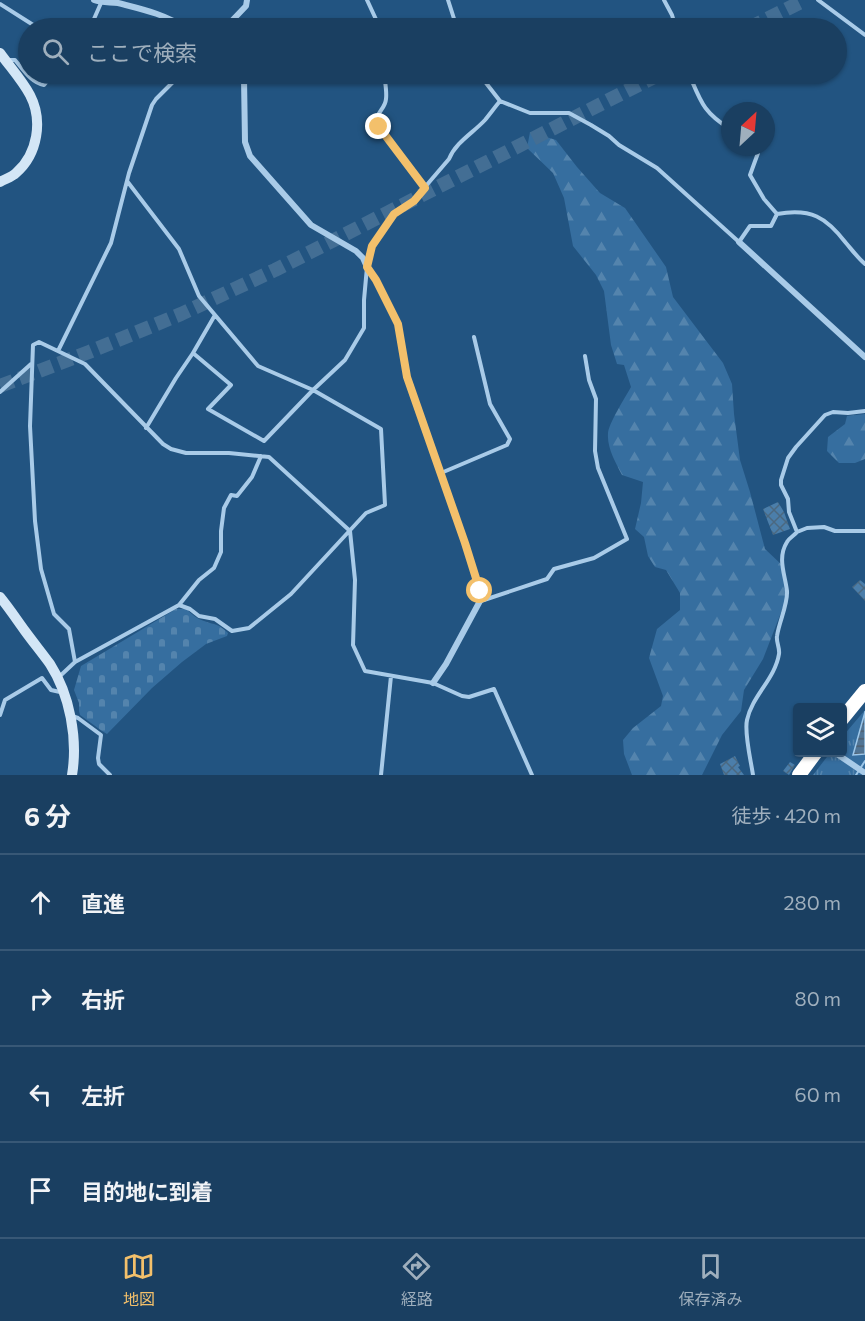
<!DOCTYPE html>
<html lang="ja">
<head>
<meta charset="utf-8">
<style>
	body { margin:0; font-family:Commissioner,"Noto Sans JP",sans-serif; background:#234667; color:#f1f3f6 }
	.controls { position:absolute; right:18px; bottom:18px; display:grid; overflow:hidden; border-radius:6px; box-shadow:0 2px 4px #0004 }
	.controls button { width:54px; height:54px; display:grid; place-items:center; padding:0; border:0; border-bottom:2px solid #385876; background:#1a3f61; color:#f1f3f6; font:30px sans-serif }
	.compass { position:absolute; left:721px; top:102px; width:54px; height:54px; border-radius:50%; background:#1a3f61; box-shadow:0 2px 4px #0004; rotate:26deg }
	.stop { position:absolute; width:18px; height:18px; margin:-14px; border:4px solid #f3c06b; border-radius:50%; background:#fff }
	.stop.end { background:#f3c06b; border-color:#fff; box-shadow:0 2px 6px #0008 }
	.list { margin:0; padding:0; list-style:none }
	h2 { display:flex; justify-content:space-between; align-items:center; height:78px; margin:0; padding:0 24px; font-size:26px }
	h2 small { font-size:20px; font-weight:400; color:#9fafbd }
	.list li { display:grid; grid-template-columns:39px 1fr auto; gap:18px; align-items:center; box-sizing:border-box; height:96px; padding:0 24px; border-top:2px solid #385876 }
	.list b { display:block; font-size:22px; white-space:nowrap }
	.list em { font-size:20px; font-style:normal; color:#9fafbd }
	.icon { flex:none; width:33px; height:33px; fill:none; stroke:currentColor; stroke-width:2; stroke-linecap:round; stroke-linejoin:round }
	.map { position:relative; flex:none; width:865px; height:775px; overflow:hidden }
	.search { position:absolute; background:#1a3f61; box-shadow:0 2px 4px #0004; left:18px; right:18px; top:18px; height:66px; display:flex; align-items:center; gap:15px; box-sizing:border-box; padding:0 21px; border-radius:33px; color:#9fafbd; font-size:22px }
	.sheet { height:462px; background:#1a3f61 }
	nav { display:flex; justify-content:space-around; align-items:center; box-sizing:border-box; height:84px; border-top:2px solid #385876; background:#1a3f61; font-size:16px; color:#9fafbd }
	nav a { display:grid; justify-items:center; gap:3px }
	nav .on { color:#f3c06b }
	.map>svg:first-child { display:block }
</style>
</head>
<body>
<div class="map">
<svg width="865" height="775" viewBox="0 0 865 775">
	<defs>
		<pattern id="forest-firs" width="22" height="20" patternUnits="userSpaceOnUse" patternTransform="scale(1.5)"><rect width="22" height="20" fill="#366e9f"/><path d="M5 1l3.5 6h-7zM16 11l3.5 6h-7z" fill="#5484ad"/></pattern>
		<pattern id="cemetery-stones" width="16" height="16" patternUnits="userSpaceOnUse" patternTransform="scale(1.5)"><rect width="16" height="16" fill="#366e9f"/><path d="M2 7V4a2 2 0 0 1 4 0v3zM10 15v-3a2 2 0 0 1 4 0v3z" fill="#5484ad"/></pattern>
		<pattern id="park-tufts" width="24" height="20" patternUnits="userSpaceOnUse" patternTransform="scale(1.5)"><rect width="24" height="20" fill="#366e9f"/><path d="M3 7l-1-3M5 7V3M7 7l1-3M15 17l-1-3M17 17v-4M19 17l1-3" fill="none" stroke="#5484ad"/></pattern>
		<pattern id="water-rules" width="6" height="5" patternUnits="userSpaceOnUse" patternTransform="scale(1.5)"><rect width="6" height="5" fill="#517595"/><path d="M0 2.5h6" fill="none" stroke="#4e5e6d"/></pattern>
		<pattern id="building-cross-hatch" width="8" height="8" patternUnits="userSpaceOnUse" patternTransform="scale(1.5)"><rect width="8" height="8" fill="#4b7eaa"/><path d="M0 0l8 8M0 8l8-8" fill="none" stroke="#4b6880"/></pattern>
	</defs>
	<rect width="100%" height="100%" fill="#225481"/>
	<path fill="url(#forest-firs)" d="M530,132L556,140L577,167L600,193L625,208L666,267L673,297L723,363L732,384L734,414L740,460L750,492L765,549L783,566L787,597L763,659L744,690L741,711L722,735L702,775H632L624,754L623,740L633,728L661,706L663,696L649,658L657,629L680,610V593L666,570L655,567L648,556L644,537L635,529L641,503L643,482L622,475C616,463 607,448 608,434C608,424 625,398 631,387L624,365L617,364L611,345L604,291L596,275L573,246L564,198L553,173L527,148Z
		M865,414V459L855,463H839L827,451L828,437L845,424L847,416Z"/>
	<path fill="url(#cemetery-stones)" d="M176,609H186C192,614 197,619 204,621C217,626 216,622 228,633L227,636L206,644L182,662L152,688L107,734L102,731L80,715L79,711V703L74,690L81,666Z"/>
	<path fill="url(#park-tufts)" d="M865,710V775H813L830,753L842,752L843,736Z"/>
	<path fill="url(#water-rules)" stroke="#9dc7e9" stroke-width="1.5" d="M865,711V754L853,755L865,712Z"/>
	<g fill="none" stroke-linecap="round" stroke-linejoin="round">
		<path stroke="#9dc7e9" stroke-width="2" d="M856,775L865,761"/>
	</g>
	<path fill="url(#building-cross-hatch)" d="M778,502L784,512L790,529L773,535L763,509Z
		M860,580L865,584V601L852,587Z
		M735,756L740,766L738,767L744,775H724L720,764Z
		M790,762L795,765L789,775L783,771Z"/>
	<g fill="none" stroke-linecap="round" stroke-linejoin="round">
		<path stroke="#436e94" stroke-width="14" stroke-dasharray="14 7" stroke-linecap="butt" d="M749,28L805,0
			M0,386L89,352L181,314L275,270L660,74"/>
		<path stroke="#a9cbe8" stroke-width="4" d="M367,0L380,28
			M448,0L457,28
			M664,0L672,15L676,28
			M818,0L865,35
			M0,4L38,28
			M90,28L101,3
			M7,60H15C23,69 31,83 44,85L53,74
			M384,74C385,82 387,91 386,99C385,111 373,112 379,127L425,188
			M479,74L500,101
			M689,74C701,102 703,112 730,129
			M752,147L758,153L750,175L764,199L777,214
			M127,181L179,249L199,296L258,366L313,390L345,360L364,328V300L367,267L372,246L394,214L413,201L449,159C456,142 473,133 485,120C490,114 495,107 500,101L530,113H569L591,125L609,136L619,145L657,168L739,242L750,226H771L777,214
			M777,214C811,208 826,217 846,243C852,250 858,258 865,264
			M58,351L111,243L129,173L152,105L156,99L181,74
			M193,353L215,315
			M0,392L31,364
			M865,411L848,413L833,412L825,415L796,447L788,458L781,480V485L788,499L789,512L797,532L807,528L824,527L835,531H865
			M146,428L176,378L193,353L231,385L208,409L264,441L313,390L381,429L385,505L366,513L291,594L249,628L232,631L215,619L199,616L190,609L179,605
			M441,473L507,445L510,439L490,404L474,337
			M481,601L547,579L554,569L594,558L627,539L598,468L595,451L596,399L589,380L585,356
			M75,662L179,605L199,580L214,568L221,552V531L224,508L231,495L237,496L252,477L261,456
			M60,676L75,662L69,629L54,614L41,569L35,521L30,426L33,345L39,342L85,364L163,444L171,449L186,453H229L269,457L350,531L355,580L353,645L365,671L433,683L462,696L469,697L494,689L532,775
			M0,715L5,700L42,678L51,690L60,692
			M72,716L78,718L101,735L98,758L99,764L110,775
			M381,775L391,676
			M753,775C751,761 744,733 747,720C752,696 775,679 779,654C780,648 776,642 777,636C779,622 788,604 787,591C785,574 777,558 787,542C789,538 794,536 797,532"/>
		<path stroke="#a9cbe8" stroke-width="6" d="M94,0C102,3 109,2 118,3C141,9 165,14 185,28
			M225,28L246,6L247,0
			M243,74L244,78L245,142L250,156L311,225L356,251L363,258L367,267L376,280L398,324L407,377L465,543L480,591V601L446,664L433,683
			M739,242L865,357
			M834,752L865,773"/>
		<path stroke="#d3e6f6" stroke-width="10" d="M0,53C10,67 22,80 30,95C43,120 38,154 16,173C12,177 5,179 0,182
			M0,597C9,608 17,620 25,631C33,642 42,653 50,664C70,695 78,739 72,775"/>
		<path stroke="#fff" stroke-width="14" d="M842,719L865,691
			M799,775L816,752"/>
	</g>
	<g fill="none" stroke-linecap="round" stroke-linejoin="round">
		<path stroke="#f3c06b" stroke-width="8" d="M379,127L425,188L414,201L394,214L372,246L367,267L376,280L398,324L407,377L465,543L480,591"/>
	</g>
</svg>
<div class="controls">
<button><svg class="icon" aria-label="layers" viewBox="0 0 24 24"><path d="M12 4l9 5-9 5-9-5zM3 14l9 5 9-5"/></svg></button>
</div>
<svg class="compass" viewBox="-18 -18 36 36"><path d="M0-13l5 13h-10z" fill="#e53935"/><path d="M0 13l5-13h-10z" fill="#9fafbd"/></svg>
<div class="stop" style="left:480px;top:591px"></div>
<div class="stop end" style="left:379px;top:127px"></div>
<div class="search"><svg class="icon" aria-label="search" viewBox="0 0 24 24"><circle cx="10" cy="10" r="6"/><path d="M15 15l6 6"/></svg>ここで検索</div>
</div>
<section class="sheet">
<h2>6 分<small>徒歩 · 420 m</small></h2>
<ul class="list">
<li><svg class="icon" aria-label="ahead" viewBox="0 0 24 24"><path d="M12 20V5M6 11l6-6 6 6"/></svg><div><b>直進</b></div><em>280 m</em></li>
<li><svg class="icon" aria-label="right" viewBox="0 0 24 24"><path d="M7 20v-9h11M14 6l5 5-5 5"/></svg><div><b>右折</b></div><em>80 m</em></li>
<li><svg class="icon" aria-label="left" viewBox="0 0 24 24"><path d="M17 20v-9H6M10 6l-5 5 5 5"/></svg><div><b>左折</b></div><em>60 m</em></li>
<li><svg class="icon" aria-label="arrive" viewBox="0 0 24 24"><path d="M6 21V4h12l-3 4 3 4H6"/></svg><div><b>目的地に到着</b></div></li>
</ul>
</section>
<nav>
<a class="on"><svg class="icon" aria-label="map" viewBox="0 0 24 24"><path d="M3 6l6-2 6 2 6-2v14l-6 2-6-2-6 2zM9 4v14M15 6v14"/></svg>地図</a>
<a><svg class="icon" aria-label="directions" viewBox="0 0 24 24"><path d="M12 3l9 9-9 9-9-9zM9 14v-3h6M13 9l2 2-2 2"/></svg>経路</a>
<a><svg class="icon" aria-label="saved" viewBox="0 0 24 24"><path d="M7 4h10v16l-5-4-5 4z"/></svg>保存済み</a>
</nav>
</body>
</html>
